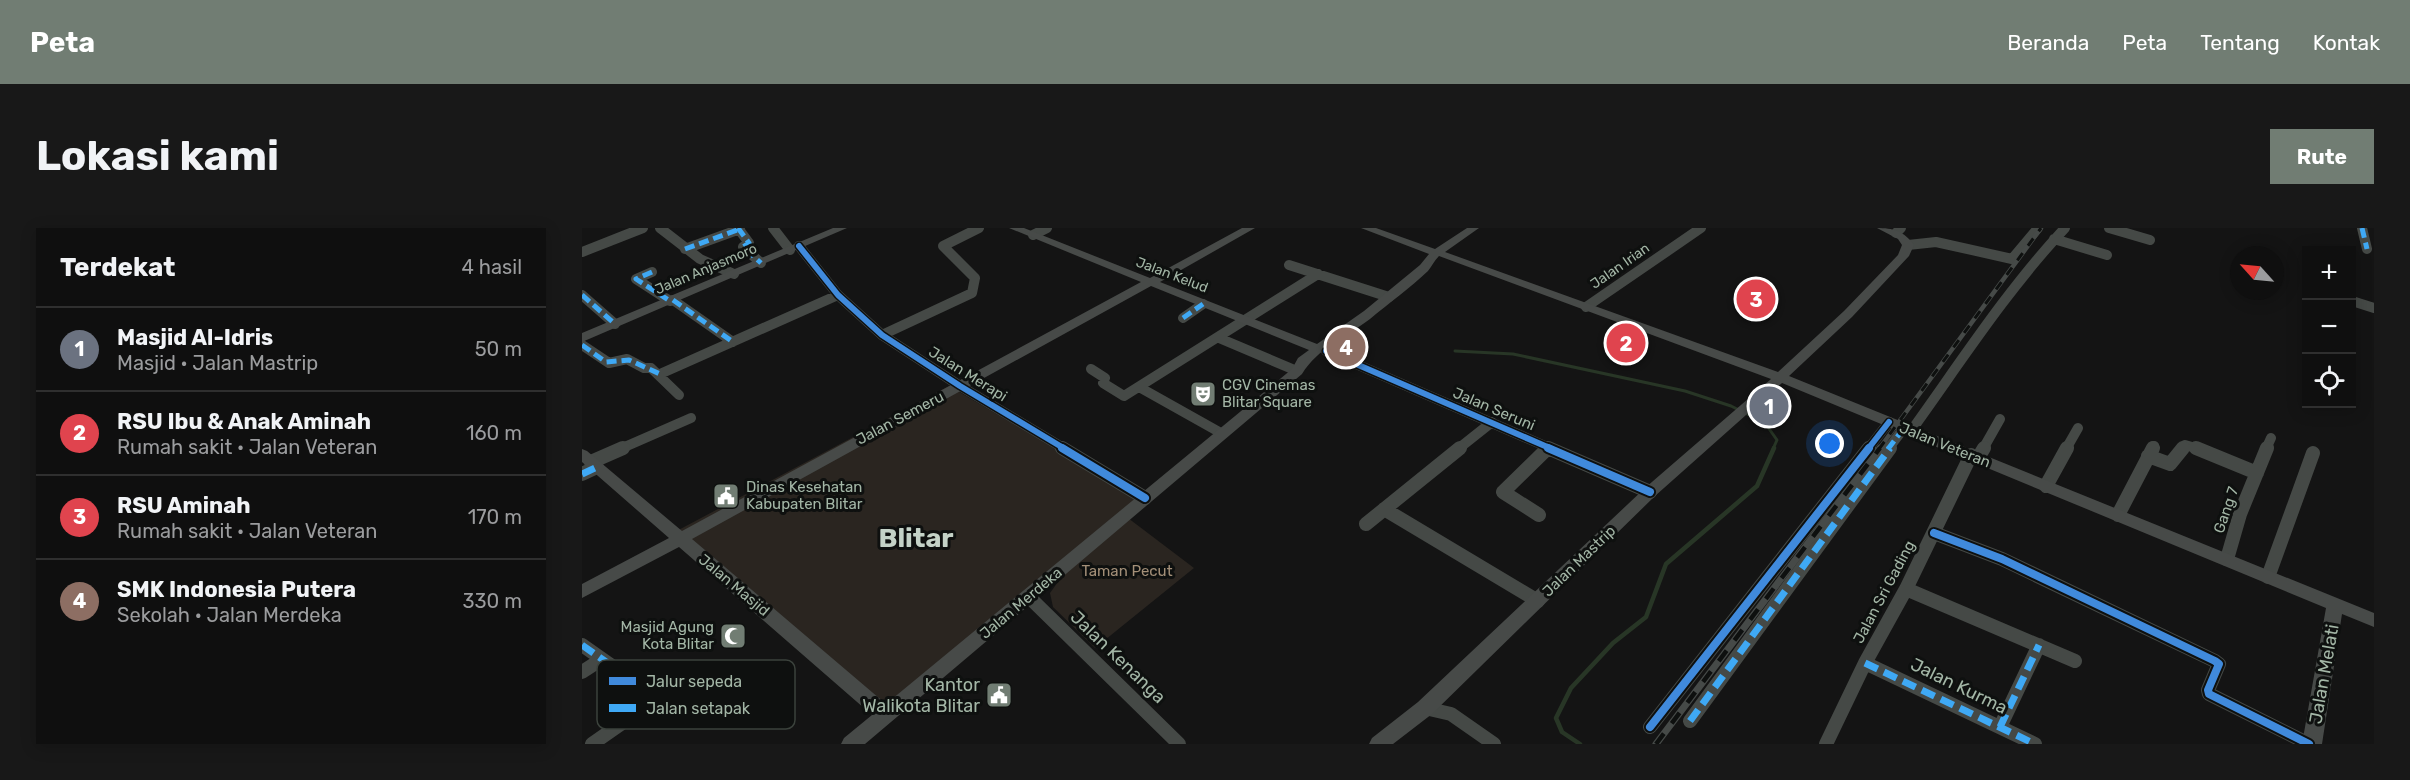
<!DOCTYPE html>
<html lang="id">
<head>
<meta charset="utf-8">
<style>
	body { margin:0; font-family:Rubik,sans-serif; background:#181818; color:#f1f3f6 }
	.controls { position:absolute; right:18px; top:18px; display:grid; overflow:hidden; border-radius:0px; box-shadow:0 3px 15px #0003 }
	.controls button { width:54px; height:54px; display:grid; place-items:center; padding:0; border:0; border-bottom:2px solid #2f2f2f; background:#0f0f0f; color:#f1f3f6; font:30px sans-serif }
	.compass { position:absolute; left:1648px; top:18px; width:54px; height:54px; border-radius:50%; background:#0f0f0f; box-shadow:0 3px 15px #0003; rotate:297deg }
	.you { position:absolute; left:1248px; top:216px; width:21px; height:21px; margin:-15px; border:4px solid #fff; border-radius:50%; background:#1a73e8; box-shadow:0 0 0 9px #1a73e833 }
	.badge { display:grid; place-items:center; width:39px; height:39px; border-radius:50%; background:#717d73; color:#fff; font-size:20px; font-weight:700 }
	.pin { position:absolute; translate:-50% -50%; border:3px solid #fff; box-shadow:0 2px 6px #0006 }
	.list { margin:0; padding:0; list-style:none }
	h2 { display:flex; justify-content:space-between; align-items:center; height:78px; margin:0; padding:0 24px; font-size:26px }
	h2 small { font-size:20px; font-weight:400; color:#9b9c9e }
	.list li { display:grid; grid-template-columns:39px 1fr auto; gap:18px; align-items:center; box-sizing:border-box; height:84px; padding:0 24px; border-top:2px solid #2f2f2f }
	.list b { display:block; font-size:22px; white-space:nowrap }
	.list p { margin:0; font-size:20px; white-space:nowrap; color:#9b9c9e }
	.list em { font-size:20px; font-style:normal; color:#9b9c9e }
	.icon { flex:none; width:33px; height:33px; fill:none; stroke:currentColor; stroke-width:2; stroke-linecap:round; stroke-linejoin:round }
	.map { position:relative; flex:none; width:1792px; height:516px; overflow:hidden; border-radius:0px }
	header { display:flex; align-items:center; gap:36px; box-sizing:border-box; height:84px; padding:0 30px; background:#717d73; color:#fff }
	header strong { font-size:28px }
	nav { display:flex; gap:33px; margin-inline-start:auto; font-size:21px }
	.intro { display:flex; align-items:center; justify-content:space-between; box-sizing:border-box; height:144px; padding:0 36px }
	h1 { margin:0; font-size:42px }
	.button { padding:15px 27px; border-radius:0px; background:#717d73; color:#fff; font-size:21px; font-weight:700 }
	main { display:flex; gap:36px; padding:0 36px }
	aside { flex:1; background:#0f0f0f; border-radius:0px; box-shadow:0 3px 15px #0003 }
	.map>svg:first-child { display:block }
</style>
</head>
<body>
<header>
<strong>Peta</strong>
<nav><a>Beranda</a><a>Peta</a><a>Tentang</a><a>Kontak</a></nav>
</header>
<div class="intro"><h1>Lokasi kami</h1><a class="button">Rute</a></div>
<main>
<aside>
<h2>Terdekat<small>4 hasil</small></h2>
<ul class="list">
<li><span class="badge" style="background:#6b7280">1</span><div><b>Masjid Al-Idris</b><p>Masjid · Jalan Mastrip</p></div><em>50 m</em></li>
<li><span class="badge" style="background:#e0444e">2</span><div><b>RSU Ibu &amp; Anak Aminah</b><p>Rumah sakit · Jalan Veteran</p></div><em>160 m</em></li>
<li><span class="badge" style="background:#e0444e">3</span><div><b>RSU Aminah</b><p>Rumah sakit · Jalan Veteran</p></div><em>170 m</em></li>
<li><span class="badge" style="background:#8d6e63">4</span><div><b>SMK Indonesia Putera</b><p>Sekolah · Jalan Merdeka</p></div><em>330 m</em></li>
</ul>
</aside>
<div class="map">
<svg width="1792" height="516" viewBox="0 0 1792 516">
	<rect width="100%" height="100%" fill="#141414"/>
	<path fill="#2a2520" d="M367,158L558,270L306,480L89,306Z
		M546,290L612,340L513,420L471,379L468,365L486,340Z"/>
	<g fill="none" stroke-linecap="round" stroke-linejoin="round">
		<path stroke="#283626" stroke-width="3" d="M873,123L931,126L1103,163L1149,178L1183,195L1195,212L1191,221"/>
		<path stroke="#283626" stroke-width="4.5" d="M998,516L980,504L974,490L989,460L1031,415L1064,389L1084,336L1175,258L1192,220"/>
		<path stroke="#454946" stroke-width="10" d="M78,0L118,31L152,46
			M156,0L167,15L161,19L179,35
			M191,0L208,22
			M1527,0L1568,12
			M1780,0L1785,21
			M1314,5L1319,0
			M451,7L465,0
			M1472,11L1525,27
			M1326,17L1354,14L1430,31L1456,0
			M217,18L256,67L300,107L378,158L483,221
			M103,21L158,1
			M0,24L61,0
			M707,37L807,69
			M70,44L54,51L88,73
			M0,67L33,96
			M91,72L151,114
			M1770,73L1792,80
			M1004,79L1119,0
			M601,90L621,76
			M300,107L390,65L393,50L361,18L397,0
			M637,110L715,143
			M0,117L27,135L45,131L62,140H69L97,167
			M744,123L970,221
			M509,141L523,150L521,155L542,168L736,46
			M78,146L256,67
			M557,159L639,205
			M1329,203C1378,135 1425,62 1483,0
			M38,221L109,190
			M876,221L910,194
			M965,221L967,219
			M1286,221L1307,194
			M1306,221L1322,200
			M1401,221L1418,191
			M1484,221L1496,200
			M1570,221L1572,218
			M1600,221L1603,217L1617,221
			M1684,221L1689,210"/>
		<path stroke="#454946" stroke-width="14" d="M480,220L563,270
			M966,220L1068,264
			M1614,220L1675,245
			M1566,228L1588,236L1601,220
			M1396,230L1402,220
			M9,234L41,220
			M0,246L15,239
			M1464,258L1485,220
			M802,281L956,373
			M957,287L921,264L966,220
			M1536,287L1571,220
			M784,296L878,220
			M1352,305L1420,331L1633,433L1637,436L1626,462L1627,466L1727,516
			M1645,331L1658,286L1685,220
			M1686,349L1731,225
			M1324,361L1493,433
			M447,369L597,516
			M0,417L101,488
			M1283,435L1453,516
			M0,444L20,431
			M843,480L869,486L912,516
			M1108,493L1308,220
			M1068,499L1287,220
			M1418,499L1457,417
			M10,516L76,470
			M1244,516L1283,435L1324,361L1389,227"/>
		<path fill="#474a48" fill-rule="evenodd" d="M251,0H265L0,114V105Z
			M427,0H442L568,50L660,0H673L578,54L735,116L782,83L838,37L847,26L779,0H794L853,21L885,0H897L863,24L1196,144L1262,83L1316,27L1320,17L1316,11L1295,0C1311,0 1322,3 1332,17L1327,28L1270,89L1207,148L1792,385V399L1760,386L1740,516H1720L1744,380L1200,155L1073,268L850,486L811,516H787L790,510L836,474L1063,260L1189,151L857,28C852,33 850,38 846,43C828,60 807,75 788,91C764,109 736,120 720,146L283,516H259L262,510L290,487L97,319L0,370V356L87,310L0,234V221L5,223L100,303L559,54ZM569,58L727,122L716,130L710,141L304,476L110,311Z"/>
		<defs>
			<path id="rail-far1" d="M1297,221L1459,0"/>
			<path id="rail" d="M1074,516L1298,220"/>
		</defs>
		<use href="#rail-far1" stroke="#464a48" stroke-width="4.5"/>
		<use href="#rail" stroke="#464a48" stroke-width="7"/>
		<use href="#rail-far1" stroke="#0e100f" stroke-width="3" stroke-dasharray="9" stroke-linecap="butt"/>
		<use href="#rail" stroke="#0e100f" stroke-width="4.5" stroke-dasharray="13" stroke-linecap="butt"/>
		<path stroke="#3fa9f5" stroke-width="5" stroke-dasharray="10 5" stroke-linecap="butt" d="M156,0L167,15L161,19L179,35
			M1780,0L1785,21
			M103,21L158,1
			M70,44L54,51L88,73
			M0,67L33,96
			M91,72L151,114
			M601,90L621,76
			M0,117L24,134L47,132L78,146
			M1306,221L1322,200"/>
		<path stroke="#3fa9f5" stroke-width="7" stroke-dasharray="14 7" stroke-linecap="butt" d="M0,246L15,239
			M0,417L101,488
			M1283,435L1453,516
			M1108,493L1308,220
			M1418,499L1457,417"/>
		<defs>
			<path id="cycleway-far1" d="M217,18L256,67L300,107L378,158L483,221
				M744,123L970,221
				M1286,221L1307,194"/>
			<path id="cycleway" d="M480,220L563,270
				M966,220L1068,264
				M1352,305L1420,331L1633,433L1637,436L1626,462L1627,466L1727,516
				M1068,499L1287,220"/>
		</defs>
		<use href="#cycleway-far1" stroke="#0e100f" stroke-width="9"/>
		<use href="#cycleway" stroke="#0e100f" stroke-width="12"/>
		<use href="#cycleway-far1" stroke="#408adc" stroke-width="6"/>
		<use href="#cycleway" stroke="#408adc" stroke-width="8"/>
	</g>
	<defs>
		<symbol id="theatre-square" viewBox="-11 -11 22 22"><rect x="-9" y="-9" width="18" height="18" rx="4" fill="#717d73" stroke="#0e100f"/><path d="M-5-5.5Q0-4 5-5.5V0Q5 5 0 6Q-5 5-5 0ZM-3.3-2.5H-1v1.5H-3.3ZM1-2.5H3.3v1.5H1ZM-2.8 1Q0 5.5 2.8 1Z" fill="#fff"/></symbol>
		<symbol id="civic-square" viewBox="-11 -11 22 22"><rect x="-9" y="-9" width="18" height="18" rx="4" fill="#717d73" stroke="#0e100f"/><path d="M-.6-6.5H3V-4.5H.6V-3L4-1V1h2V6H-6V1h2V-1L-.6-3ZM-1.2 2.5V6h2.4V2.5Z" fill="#fff"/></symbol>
		<symbol id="mosque-square" viewBox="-11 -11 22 22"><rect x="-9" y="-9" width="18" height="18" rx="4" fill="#717d73" stroke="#0e100f"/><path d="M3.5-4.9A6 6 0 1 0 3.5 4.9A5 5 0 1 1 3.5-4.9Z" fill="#fff"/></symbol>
	</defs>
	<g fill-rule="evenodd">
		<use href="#theatre-square" x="606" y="151" width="30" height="30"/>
		<use href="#civic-square" x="129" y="253" width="30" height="30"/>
		<use href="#mosque-square" x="136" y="393" width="30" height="30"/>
		<use href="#civic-square" x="402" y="452" width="30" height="30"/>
	</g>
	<g text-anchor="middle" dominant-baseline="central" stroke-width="6" stroke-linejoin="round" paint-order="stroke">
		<g font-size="14" fill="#a3b6a6" stroke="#0e100f">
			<text transform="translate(1038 38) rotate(-35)">Jalan Irian</text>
			<text transform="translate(124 41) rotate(-23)">Jalan Anjasmoro</text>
			<text transform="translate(590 47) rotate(21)">Jalan Kelud</text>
		</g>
		<g font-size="15" fill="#a3b6a6" stroke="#0e100f">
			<text transform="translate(386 146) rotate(32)">Jalan Merapi</text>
			<text transform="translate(912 181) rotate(23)">Jalan Seruni</text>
			<text transform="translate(318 190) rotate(-28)">Jalan Semeru</text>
			<text transform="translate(1363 217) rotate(22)">Jalan Veteran</text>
			<text transform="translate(1644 282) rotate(-71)">Gang 7</text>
			<text transform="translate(997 333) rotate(-44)">Jalan Mastrip</text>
			<text transform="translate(152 357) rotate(40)">Jalan Masjid</text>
			<text transform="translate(1302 364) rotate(-62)">Jalan Sri Gading</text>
			<text transform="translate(439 375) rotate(-40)">Jalan Merdeka</text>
		</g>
		<g font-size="15" fill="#a3b6a6" stroke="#0e100f" text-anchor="start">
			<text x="640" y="157">CGV Cinemas<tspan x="640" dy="17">Blitar Square</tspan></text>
			<text x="164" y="259">Dinas Kesehatan<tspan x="164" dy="17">Kabupaten Blitar</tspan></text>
			<text x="132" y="399" text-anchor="end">Masjid Agung<tspan x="132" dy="17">Kota Blitar</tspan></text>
		</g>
		<g font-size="15" fill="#a38f78" stroke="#0e100f">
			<text x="545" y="343">Taman Pecut</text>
		</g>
		<g font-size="18" fill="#a3b6a6" stroke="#0e100f">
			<text transform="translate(536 429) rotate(44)">Jalan Kenanga</text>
			<text transform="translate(1742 446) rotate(-80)">Jalan Melati</text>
			<text transform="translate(1377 458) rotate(26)">Jalan Kurma</text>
		</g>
		<g font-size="18" fill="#a3b6a6" stroke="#0e100f" text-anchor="end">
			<text x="398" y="457">Kantor<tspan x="398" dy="21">Walikota Blitar</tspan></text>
		</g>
		<g font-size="27" font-weight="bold" fill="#c4d2c7" stroke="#0e100f">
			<text x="334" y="310">Blitar</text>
		</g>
	</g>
	<rect x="15" y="432" width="198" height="69" rx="9" fill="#0e100f" stroke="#3b423c" stroke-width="1.5"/>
	<rect x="27" y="449" width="27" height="8" fill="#408adc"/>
	<rect x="27" y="476" width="27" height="8" fill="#3fa9f5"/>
	<g font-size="16" fill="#a3b6a6">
		<text x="64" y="459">Jalur sepeda</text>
		<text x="64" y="486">Jalan setapak</text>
	</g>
</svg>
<div class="controls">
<button>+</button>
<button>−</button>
<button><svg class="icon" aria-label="locate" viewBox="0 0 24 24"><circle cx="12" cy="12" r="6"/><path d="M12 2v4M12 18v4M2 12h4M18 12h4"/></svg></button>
</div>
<svg class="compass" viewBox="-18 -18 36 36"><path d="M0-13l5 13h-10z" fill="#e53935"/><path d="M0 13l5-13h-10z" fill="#9b9c9e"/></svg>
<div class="you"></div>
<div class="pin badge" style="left:1187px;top:178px;background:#6b7280">1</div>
<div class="pin badge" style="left:1044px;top:115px;background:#e0444e">2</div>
<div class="pin badge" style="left:1174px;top:71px;background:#e0444e">3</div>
<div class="pin badge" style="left:764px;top:119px;background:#8d6e63">4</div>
</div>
</main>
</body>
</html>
